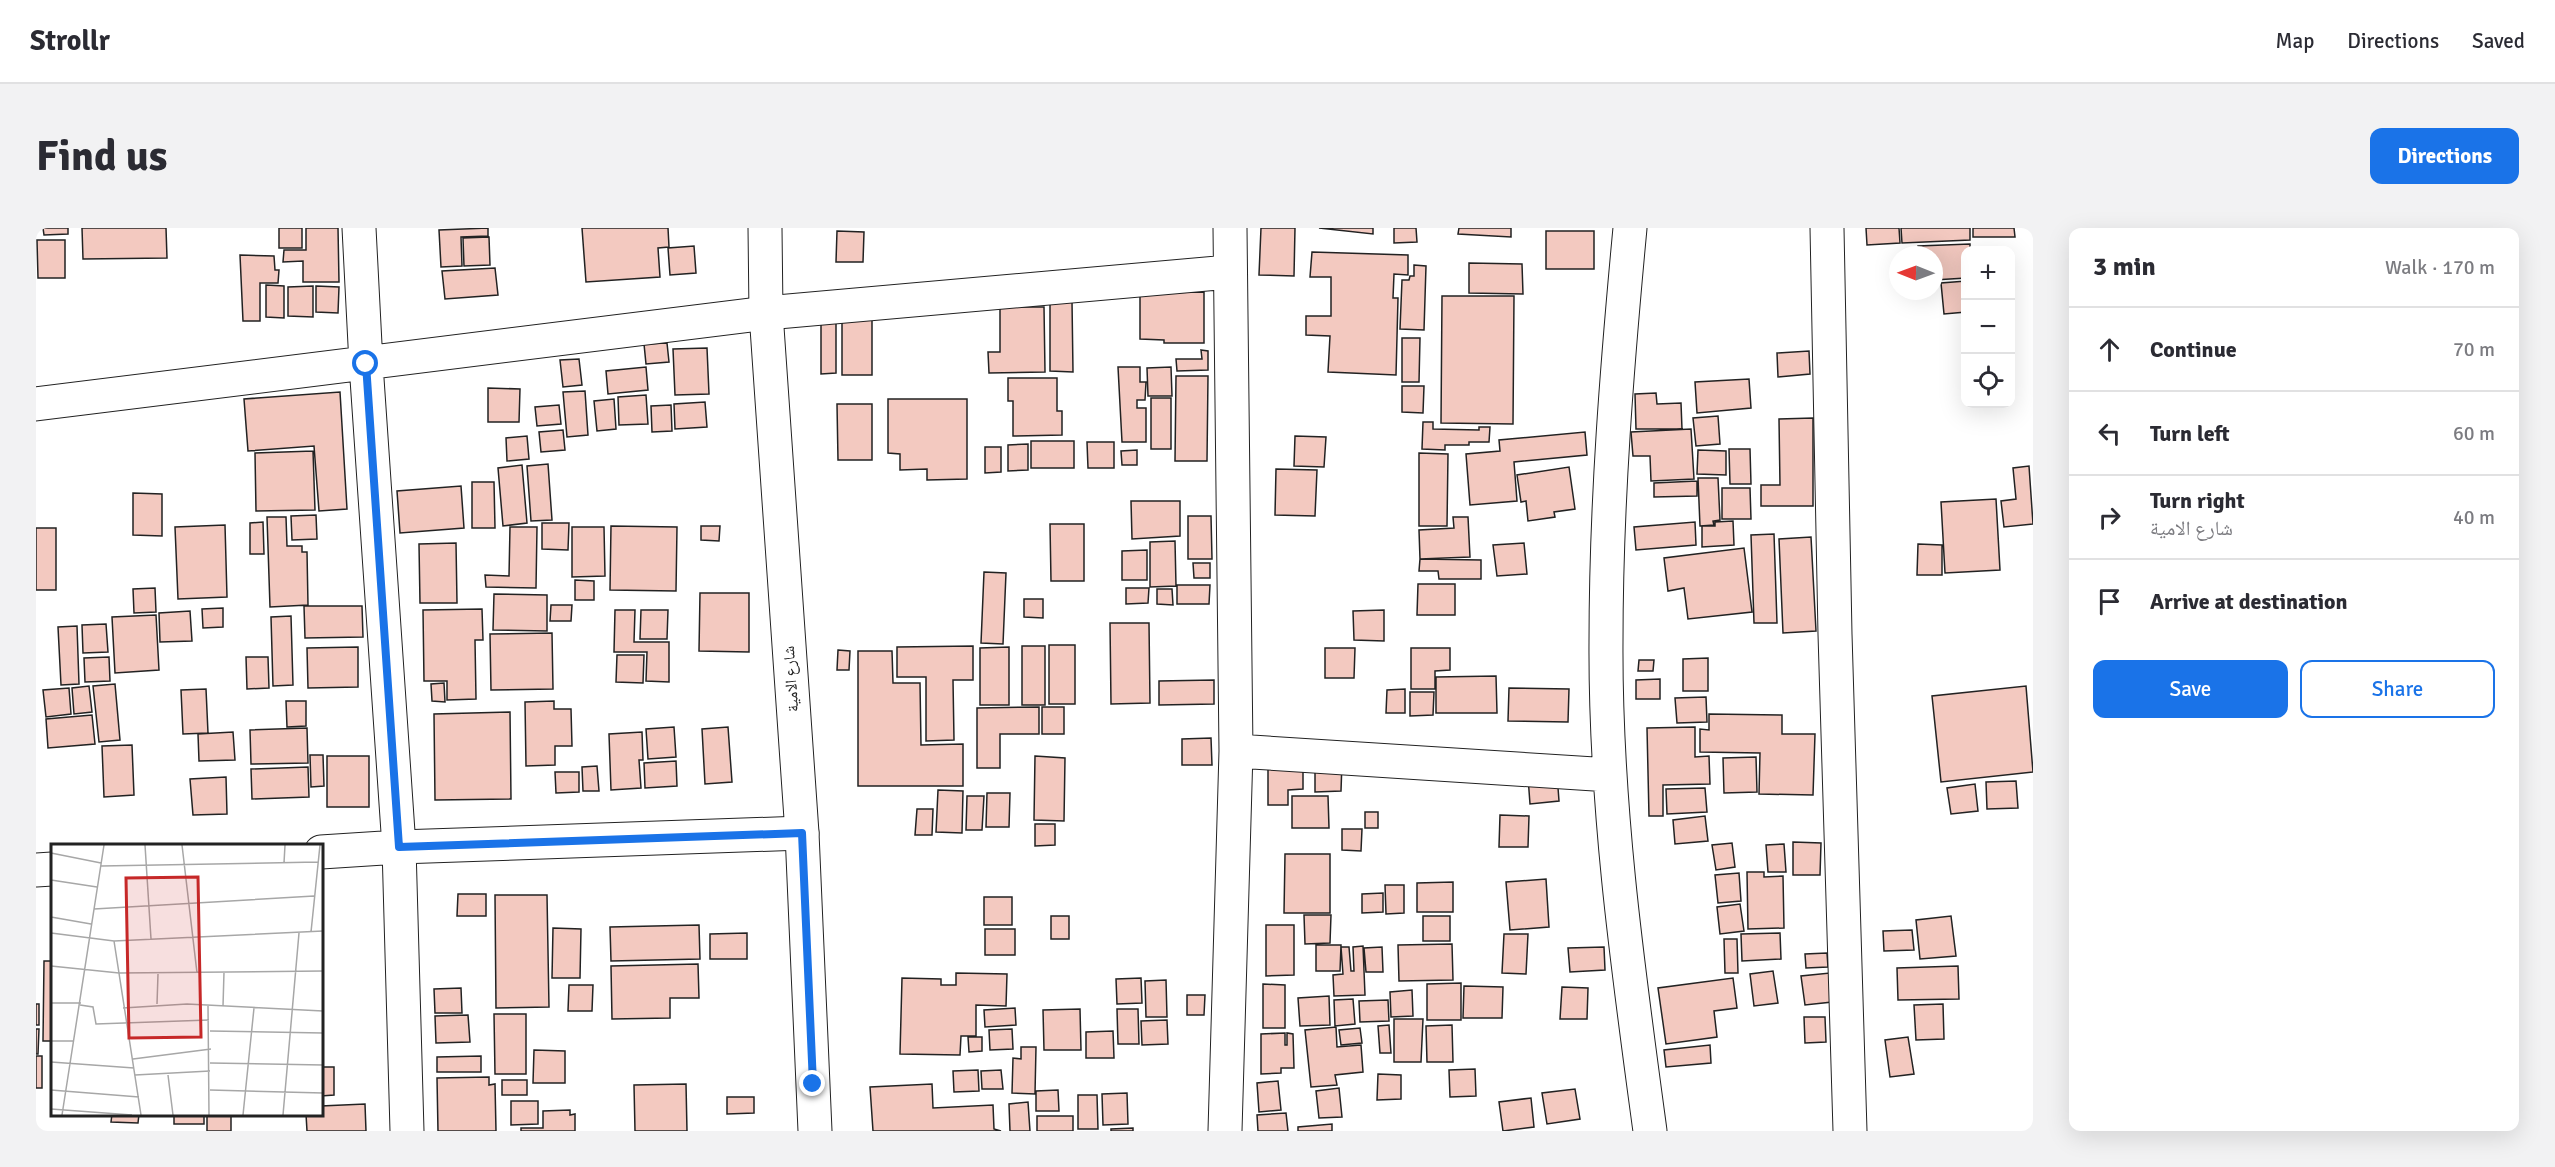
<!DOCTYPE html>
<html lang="en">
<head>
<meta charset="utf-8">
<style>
	body { margin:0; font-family:Signika,"Noto Naskh Arabic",sans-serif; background:#f2f2f3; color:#2b2b33 }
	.controls { position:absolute; right:18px; top:18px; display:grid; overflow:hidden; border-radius:12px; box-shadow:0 6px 24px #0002 }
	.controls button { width:54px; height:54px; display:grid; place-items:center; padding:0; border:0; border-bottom:2px solid #e1e1e2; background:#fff; color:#2b2b33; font:30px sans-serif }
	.compass { position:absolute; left:1853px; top:18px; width:54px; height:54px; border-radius:50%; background:#fff; box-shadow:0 6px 24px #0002; rotate:271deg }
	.stop { position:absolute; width:18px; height:18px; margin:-14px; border:4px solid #1a73e8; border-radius:50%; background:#fff }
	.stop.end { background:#1a73e8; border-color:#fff; box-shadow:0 2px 6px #0008 }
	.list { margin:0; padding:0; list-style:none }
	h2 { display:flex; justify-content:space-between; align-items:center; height:78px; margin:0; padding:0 24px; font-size:26px }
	h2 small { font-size:20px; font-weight:400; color:#7c7c81 }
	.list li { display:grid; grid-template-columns:39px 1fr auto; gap:18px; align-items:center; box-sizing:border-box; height:84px; padding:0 24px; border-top:2px solid #e1e1e2 }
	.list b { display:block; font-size:22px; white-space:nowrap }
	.list p { margin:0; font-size:20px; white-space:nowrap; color:#7c7c81 }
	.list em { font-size:20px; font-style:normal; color:#7c7c81 }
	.actions { display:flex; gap:12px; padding:18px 24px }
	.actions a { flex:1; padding:14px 0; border:2px solid #1a73e8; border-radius:12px; text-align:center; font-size:21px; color:#1a73e8 }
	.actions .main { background:#1a73e8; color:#fff }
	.icon { flex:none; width:33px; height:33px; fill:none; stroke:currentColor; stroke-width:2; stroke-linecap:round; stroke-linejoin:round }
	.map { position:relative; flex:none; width:1997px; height:903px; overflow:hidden; border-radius:12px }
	header { display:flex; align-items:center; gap:36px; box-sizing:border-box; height:84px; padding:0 30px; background:#fff; border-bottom:2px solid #e1e1e2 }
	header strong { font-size:28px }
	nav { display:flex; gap:33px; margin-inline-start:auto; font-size:21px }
	.intro { display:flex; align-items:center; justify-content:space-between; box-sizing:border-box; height:144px; padding:0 36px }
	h1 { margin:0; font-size:42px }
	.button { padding:15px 27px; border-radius:12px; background:#1a73e8; color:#fff; font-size:21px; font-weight:700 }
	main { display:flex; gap:36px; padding:0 36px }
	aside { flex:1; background:#fff; border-radius:12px; box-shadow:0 6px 24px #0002 }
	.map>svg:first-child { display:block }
</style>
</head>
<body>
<header>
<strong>Strollr</strong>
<nav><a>Map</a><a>Directions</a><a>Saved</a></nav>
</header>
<div class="intro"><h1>Find us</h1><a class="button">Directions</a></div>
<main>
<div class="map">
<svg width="1997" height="903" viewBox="0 0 1997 903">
	<rect width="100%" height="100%" fill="#fff"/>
	<path fill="#f3c9c0" stroke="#222" stroke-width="1.5" d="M7,0H32V6L8,7Z
		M46,0H130L131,30L47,31Z
		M243,0H266V20H243Z
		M270,0H302L303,54H267V33L247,34L248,22H270Z
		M452,0V8L425,9L426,38L405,39L403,2Z
		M546,0H632L633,19L622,20L624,49L550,54Z
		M1225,0H1259L1258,48L1223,47Z
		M1283,0H1337V6Z
		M1358,0H1380L1381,14L1358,15Z
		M1423,0H1475V9L1422,6Z
		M1830,0H1863L1864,15L1831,17Z
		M1865,0H1934V12L1866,15Z
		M1937,0H1978L1979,9H1937Z
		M801,3L828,4L827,34H800Z
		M1510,3H1558V41H1510Z
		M453,9L454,37L428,38L427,10Z
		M1,12H29V50H2Z
		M1934,16V22H1930V50L1898,52V27H1882V18Z
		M658,18L660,45L634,47L632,20Z
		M1276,24L1372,27V47L1358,46L1357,70H1362L1360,147L1292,144L1294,108L1270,107V88H1295V49H1274Z
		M204,27L238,28L239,42H243L242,55H224V93H207Z
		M1433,35L1486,36L1487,66L1433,65Z
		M1378,37L1390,38L1388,102L1364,101L1366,52H1373L1374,48H1378Z
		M459,40L462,67L409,71L406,43Z
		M1930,53V84L1908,86L1905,55Z
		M230,57L248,58V90L230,89Z
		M277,58V89L252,88V59Z
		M280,58L303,59L302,85L280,84Z
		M1168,64V115H1128V112L1104,111V65Z
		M1406,68H1478L1477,196L1405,195Z
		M1014,73H1036L1037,144L1014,143Z
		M964,79H1008L1009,144L953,145L952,124H964Z
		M785,87H800V145L785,146Z
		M806,88H836V147H806Z
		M1366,110H1384L1383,154H1366Z
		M631,115L633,134L610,136L608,116Z
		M671,120L673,166L639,167L637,121Z
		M1165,122L1172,123V142L1141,143L1140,131H1166Z
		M1773,123L1774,146L1742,149L1741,125Z
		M543,131L546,157L527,159L524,132Z
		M610,139L612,162L572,166L570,143Z
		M1082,139H1104V154H1110L1109,172H1101V180H1110V214H1086Z
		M1135,139L1136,168H1112L1111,140Z
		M1140,148H1172L1171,233H1139Z
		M972,150H1021V183H1026V207L977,208V173H972Z
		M1713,151L1715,180L1661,185L1659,154Z
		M1366,158H1388L1387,185L1366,184Z
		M452,160L484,161L483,194H452Z
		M549,163L552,207L531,209L527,164Z
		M304,164L311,281L283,283L278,218L212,223L208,171Z
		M1620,165L1621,176L1645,175L1646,201H1600L1599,166Z
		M610,167L612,196L583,197L582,169Z
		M1115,170H1135V221H1115Z
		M578,171L580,201L561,203L558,173Z
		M852,171H931V251L891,252V241L864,242V226L852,225Z
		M669,174L671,199L639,201L638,176Z
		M801,176H836V232H802Z
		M523,177L525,196L501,198L499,179Z
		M635,177L636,203L616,204L615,178Z
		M1682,188L1684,216L1660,218L1657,190Z
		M1777,190V278H1725V257H1744L1743,191Z
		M1387,194H1397V201L1443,202V199H1454L1453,214H1433V217H1409V222L1386,221Z
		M1655,201L1658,251L1615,253L1614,228H1597L1595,204Z
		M527,202L529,222L505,224L503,204Z
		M1549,204L1551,227L1478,234L1481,273L1434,277L1430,226L1464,223L1463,212Z
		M491,208L493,231L471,233L470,210Z
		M1259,208L1290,209L1288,239L1258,238Z
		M995,213H1038V240H995Z
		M1051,214H1078V240H1052Z
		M992,216V242L972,243V217Z
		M949,219H965V244L949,245Z
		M1693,221H1714L1715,256H1694Z
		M1101,222V237H1086L1085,223Z
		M1662,222L1690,223V247L1661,246Z
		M277,223L279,282L220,283L219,225Z
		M1383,225L1412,226L1411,298H1383Z
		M512,236L516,292L495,293L491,238Z
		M486,237L491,295L467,298L462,240Z
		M1993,238L1997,296L1968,299L1965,273L1980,271L1977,240Z
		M1533,239L1539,281L1518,284L1519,289L1492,293L1490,273L1485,274L1481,247Z
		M1240,241L1281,242L1279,288L1239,287Z
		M1662,250H1682L1684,292L1677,293L1678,297L1664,298Z
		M1661,253V268L1618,269V255Z
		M436,254H458L459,300H436Z
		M425,258L428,300L364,305L361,263Z
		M1686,260H1714L1715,291H1686Z
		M97,265L126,266V308L97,307Z
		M1960,271L1964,342L1909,345L1905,274Z
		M1095,273H1144V308L1096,311Z
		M280,287L281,311L256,312L255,288Z
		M1152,288H1175L1176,331H1152Z
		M231,289H250L251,318H266V324H271L272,377L234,379Z
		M1417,289H1432L1434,329L1384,331L1383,302L1418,300Z
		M1697,293L1698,317L1666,319V298H1679V294Z
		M227,294L228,326H214V295Z
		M1659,294L1660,317L1600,322L1598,299Z
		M506,295H533L532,322L506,321Z
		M1014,296H1048V353H1015Z
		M189,297L191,369L142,371L139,299Z
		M575,298L641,299L640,363L574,362Z
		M665,298H684L683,313L665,312Z
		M474,299H501L500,360L450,359L449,347L473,348Z
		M536,299H568L569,348L536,349Z
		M0,300H20V362H0Z
		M1738,306L1741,395H1718L1715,307Z
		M1775,309L1780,403L1747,405L1743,311Z
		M1139,313L1140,358L1114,359V314Z
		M420,315L421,375H384L383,316Z
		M1488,315L1491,346L1461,348L1457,317Z
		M1882,316L1906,317V347H1881Z
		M1708,320L1716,384L1652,391L1648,360L1632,363L1628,330Z
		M1111,322V352H1086V323Z
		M1384,331L1445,332V351H1403L1402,343H1383Z
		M1157,335H1174V350H1158Z
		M948,344L970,345L967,416L945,415Z
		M539,352L558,353V372H539Z
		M1382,356H1419V387H1381Z
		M1141,357H1174L1173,376H1141Z
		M119,360L120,384L98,385L97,361Z
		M1090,360H1113L1112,375L1090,376Z
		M1121,361H1136L1137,377L1121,376Z
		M664,365H713V424L663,423Z
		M458,366L511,367V403L457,402Z
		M988,371H1007V390L988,389Z
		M515,377H536L535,393H514Z
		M268,378H326L327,409L269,410Z
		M187,380V399L167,400L166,381Z
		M446,381L447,412H439L440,471L411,472V453H388L387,382Z
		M579,382H599L598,414H633V454L610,453L611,424H578Z
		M605,382H632L631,411H604Z
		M1348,382V413L1318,412L1317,383Z
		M154,383L156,413L124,414L123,385Z
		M120,387L123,442L79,445L76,389Z
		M255,388L257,457L237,458L235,389Z
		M1074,395H1113L1114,475L1075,476Z
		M70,396L72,424L47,425L46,397Z
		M41,398L43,456L25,457L22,399Z
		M516,405L517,461L455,462L454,406Z
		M1013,417H1039V476H1013Z
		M937,418V452H917L918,512L890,513V449H861V419Z
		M986,418H1009V477H986Z
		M322,419V459L272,460L271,420Z
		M973,419V477H944V420Z
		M1289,420H1319L1318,450H1289Z
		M1375,420H1414V442L1399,443V461H1375Z
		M802,422L814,423L813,442H801Z
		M822,423H856L857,455H884L885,517L927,516V558H822Z
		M581,427H608L607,455L580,454Z
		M73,429L74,453L49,454L48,430Z
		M210,429H232L233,460L211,461Z
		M1672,430V463H1647V431Z
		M1603,432H1618L1617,443H1602Z
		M1460,448L1461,485H1400V449Z
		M1624,451V471H1600V452Z
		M1178,452V476L1123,477V453Z
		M408,455L409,474L396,473L395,456Z
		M79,456L84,512L63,514L57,458Z
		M53,458L56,484L38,486L36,460Z
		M1990,458L1997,544L1905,554L1896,468Z
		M33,460L35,486L10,489L7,462Z
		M1473,460L1533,461L1532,494L1472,493Z
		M170,461L172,505L147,506L145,462Z
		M1369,461V485H1350L1351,462Z
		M1374,464H1398L1397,487L1374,488Z
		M1670,469L1671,494L1641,495L1639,470Z
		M250,473H270V498L251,499Z
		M518,473V481H535L536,518H519V537L490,538L489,474Z
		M1003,479V506H964V540H941V480Z
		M1006,479H1028V506H1006Z
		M474,484L475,571L399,572L398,486Z
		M1673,486L1746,487V506H1779L1777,567L1723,566L1724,525L1664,524V501L1673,502Z
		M56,487L59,516L12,520L10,491Z
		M638,499L640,529L612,531L610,501Z
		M692,499L696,554L669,556L666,501Z
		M1659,499V529L1673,528L1674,556L1627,557V588H1613L1611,500Z
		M271,500L272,535L215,536L214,502Z
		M197,504L199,532L163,533L162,506Z
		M606,504L607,532H603L605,560L575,562L573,506Z
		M1175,510L1176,537H1146V511Z
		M96,517L98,567L68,569L66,518Z
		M274,527H287L288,558L275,559Z
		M291,528H333V579H291Z
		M999,528L1029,530L1028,593L998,592Z
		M1720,529L1721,564L1688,565L1687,530Z
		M640,533L641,558L609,560L608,535Z
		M1279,534H1306L1305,563L1279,564Z
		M1232,537H1267V561L1252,562V577H1232Z
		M561,538L563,563H547L546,539Z
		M272,539L273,569L216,571L215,541Z
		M519,544H543V564L520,565Z
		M1521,546L1523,573L1494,576L1492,549Z
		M190,549L191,586L157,587L154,551Z
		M1980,553L1982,580L1951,581L1950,554Z
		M1939,556L1942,583L1915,586L1911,560Z
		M1669,560L1671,584L1631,586L1630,561Z
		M902,562L927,563L926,605L900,604Z
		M951,565H974L973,599H950Z
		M931,568H948L946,602H930Z
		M1256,568H1292L1293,600H1256Z
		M881,581H897L896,607H879Z
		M1329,584H1342V600H1329Z
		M1464,587L1493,588L1492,619H1463Z
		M1669,588L1672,613L1639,616L1637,592Z
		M999,596H1019V617L999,618Z
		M1306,601H1326L1325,623L1306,622Z
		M1757,614L1785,615L1784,647H1757Z
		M1696,615L1699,639L1680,642L1676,617Z
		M1748,616L1750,644H1732L1730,617Z
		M1249,626H1294V685H1248Z
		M1711,644H1728V649L1747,648L1748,700L1712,701Z
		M1703,645L1705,673L1682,675L1679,647Z
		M1510,651L1513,699L1474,702L1470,654Z
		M1417,654V684H1381V655Z
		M1349,657H1368V685L1350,686Z
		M1347,665V684L1326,685V666Z
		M422,666H450V688H421Z
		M459,667H511L513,779L460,780Z
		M948,669H976V697H948Z
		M1704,676L1708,703L1684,706L1681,679Z
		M1268,687H1295L1294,715L1269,716Z
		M1015,688H1033V711H1015Z
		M1387,688H1414V713H1387Z
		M1915,688L1920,728L1884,731L1880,692Z
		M663,697L664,731L575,733L574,699Z
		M1230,697H1258V747L1230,748Z
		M517,700L545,701L544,750H516Z
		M949,701H979V727H949Z
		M1876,702L1878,722L1848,723L1847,703Z
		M711,705V731H674V706Z
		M1744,705L1745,731L1706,733L1705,706Z
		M1468,706H1492L1490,746L1466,745Z
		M1688,711H1701L1702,745H1689Z
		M1416,716L1417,752L1363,753L1362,717Z
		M1280,717H1305L1304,743H1280Z
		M1327,718L1329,767L1298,768L1297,747L1307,746L1305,719H1313L1315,743H1318L1317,719Z
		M1346,719L1347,744H1330L1328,720Z
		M1568,719L1569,742L1534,744L1532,720Z
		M1791,725L1792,739L1770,740L1769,726Z
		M8,733H16V813H7Z
		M662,736L663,770H634V790L576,791L575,738Z
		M1922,738L1923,771L1862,772L1861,740Z
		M1737,743L1742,775L1718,778L1714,746Z
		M920,745L971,746L970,778L940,777V808H925L924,827L864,826L866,750L905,751V757H920Z
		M1794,745L1796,774L1769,777L1765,748Z
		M1105,750L1106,775L1081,776L1080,751Z
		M1697,750L1701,780L1678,783L1681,809L1630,816L1622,760Z
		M1130,752L1131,789H1110L1109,753Z
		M1425,755V792H1391V756Z
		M1227,756L1249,757V800H1227Z
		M533,757H557L556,783H532Z
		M1428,758L1467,759L1466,790H1427Z
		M1526,759L1552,760L1551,791H1524Z
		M425,760L426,785H399L398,761Z
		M1376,762L1377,788L1355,789L1354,764Z
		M1151,767H1169L1168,787H1151Z
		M1293,768L1294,797L1264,798L1262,770Z
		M1317,771L1319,796L1299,798L1298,772Z
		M1352,772L1353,793L1324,794L1323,773Z
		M0,776H3V797H0Z
		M1907,776L1908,811L1880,812L1878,777Z
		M979,780L980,797L949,799L948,782Z
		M1044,781L1045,822H1008L1007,782Z
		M1081,781H1102L1103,816H1082Z
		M458,786H490V846H459Z
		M432,787L434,814L400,815L399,788Z
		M1768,789H1789L1790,814L1769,815Z
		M1358,791H1387L1385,834H1358Z
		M1131,792L1132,816L1106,817L1105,793Z
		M1353,797L1355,825H1344L1342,798Z
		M1416,797L1417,834H1391L1390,798Z
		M1300,799L1301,819L1325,817L1327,844L1299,847L1301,857L1275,859L1269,802Z
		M1324,800L1326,815L1305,817L1303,802Z
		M0,801H3L2,826H0Z
		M976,801L977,821L954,822L953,802Z
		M287,802V836H285V803Z
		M1077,803L1078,830H1050V804Z
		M1249,805V817H1251V805L1257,806L1258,840H1245V845L1225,846V806Z
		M932,809H946V823L933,824Z
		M1872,809L1878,846L1854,849L1849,812Z
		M1674,817L1675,835L1630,839L1628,822Z
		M985,819H1000L999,866L976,865L977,830L985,831Z
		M498,822L529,823V855H497Z
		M0,828H6V860H0Z
		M445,828V844H401V829Z
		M285,839H298V867L285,868Z
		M1439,841L1440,868L1414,869L1413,842Z
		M942,842L943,863L918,864L917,843Z
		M965,842L967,861H946L945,843Z
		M1342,846L1365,847V871L1341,872Z
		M453,849V857L459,856L460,903H402L401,850Z
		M466,852H491V867H466Z
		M1242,853L1245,882L1223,884L1221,855Z
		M650,856L651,903H599L598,857Z
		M896,856L897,880L957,877L958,901L965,903H837L834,859Z
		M1303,860L1306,889L1283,890L1280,863Z
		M1539,861L1544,891L1511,896L1506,865Z
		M1022,862L1023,883H1000V863Z
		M1091,865L1092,896L1067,897L1066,866Z
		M1042,867H1061L1062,901H1042Z
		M691,869H718V885L691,886Z
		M1495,870L1498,899L1467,903L1463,874Z
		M475,873H502V896L475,897Z
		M992,874L994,903H974L973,876Z
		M329,876L330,903H271L270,886H285V878Z
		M534,882V887L539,886V903H485V900H507V883Z
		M1250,885L1252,903H1222L1221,887Z
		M76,886H103L102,895L75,894Z
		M138,886H168V896H138Z
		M171,886H195V903H171Z
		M1001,888H1037V903H1001Z
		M1296,896V903H1262V899Z
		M1097,900V903H1075V901Z"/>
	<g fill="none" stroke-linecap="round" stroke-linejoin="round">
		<defs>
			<path id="street" d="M323,0L330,136L363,619L371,903
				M1594,0C1581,138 1570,275 1570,414C1569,578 1592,741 1614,903
				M1791,0L1799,406L1814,903
				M0,176L730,85L1193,44
				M1200,523L1574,547
				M285,624L363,619L766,605
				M0,642L16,641
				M1189,903L1200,523L1194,0"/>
			<path id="secondary" d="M729,0L730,85L766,605L779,903"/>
		</defs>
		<use href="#street" stroke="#222" stroke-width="35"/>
		<use href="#secondary" stroke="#222" stroke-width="35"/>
		<use href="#street" stroke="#fff" stroke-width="33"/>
		<use href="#secondary" stroke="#fff" stroke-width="33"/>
	</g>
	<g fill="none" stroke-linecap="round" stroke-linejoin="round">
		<path stroke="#1a73e8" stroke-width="8" d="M330,136L363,619L766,605L777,856"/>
	</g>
	<g text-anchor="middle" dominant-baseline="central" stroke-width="4.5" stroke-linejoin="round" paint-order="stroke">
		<g font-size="16" fill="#222" stroke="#fff">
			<text transform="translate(755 451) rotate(-94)">شارع الامية</text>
		</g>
	</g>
	<g transform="translate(15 616)">
		<rect width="272" height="272" fill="#fff"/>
		<path fill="none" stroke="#a7a7a7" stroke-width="1.5" d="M94,1L100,95M131,1L146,129M0,9L50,19M233,19L234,1M50,22L267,18M0,36L46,43M43,65L263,52M0,73L40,80M260,88L269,1M0,89L63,97L272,87M63,97L90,271M0,122L68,129L272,127M0,159H30M106,160L107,130M29,161L42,163L45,180L158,176M157,161L158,271M172,162L173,128M72,164L136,160L272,167M159,187L272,189M0,197H22M82,215L160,205M0,218L83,224M159,219L272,221M84,231L159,227M117,231L122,271M0,246L88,253M159,246L272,249M0,265L81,271M11,271L53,1M192,271L203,164M232,271L248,89"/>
		<path fill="#c62828" fill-opacity="0.15" stroke="#c62828" stroke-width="3" d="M147,33L150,193L78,194L75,34Z"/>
		<rect width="272" height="272" fill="none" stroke="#222" stroke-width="3"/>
	</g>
</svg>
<div class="controls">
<button>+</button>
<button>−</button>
<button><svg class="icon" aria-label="locate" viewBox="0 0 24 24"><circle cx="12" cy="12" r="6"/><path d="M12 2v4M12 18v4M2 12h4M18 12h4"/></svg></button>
</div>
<svg class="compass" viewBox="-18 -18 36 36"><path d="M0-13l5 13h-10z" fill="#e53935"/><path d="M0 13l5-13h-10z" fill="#7c7c81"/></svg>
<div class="stop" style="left:330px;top:136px"></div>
<div class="stop end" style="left:777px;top:856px"></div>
</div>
<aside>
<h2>3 min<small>Walk · 170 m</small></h2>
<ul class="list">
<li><svg class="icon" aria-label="ahead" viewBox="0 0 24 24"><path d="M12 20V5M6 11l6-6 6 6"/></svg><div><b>Continue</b></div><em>70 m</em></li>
<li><svg class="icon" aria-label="left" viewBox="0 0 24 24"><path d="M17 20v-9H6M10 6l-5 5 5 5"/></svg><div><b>Turn left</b></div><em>60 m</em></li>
<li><svg class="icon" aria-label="right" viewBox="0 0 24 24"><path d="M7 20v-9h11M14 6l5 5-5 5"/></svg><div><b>Turn right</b><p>شارع الامية</p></div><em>40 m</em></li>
<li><svg class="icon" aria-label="arrive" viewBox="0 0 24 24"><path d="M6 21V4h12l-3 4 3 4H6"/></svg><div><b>Arrive at destination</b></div></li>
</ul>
<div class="actions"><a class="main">Save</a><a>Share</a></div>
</aside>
</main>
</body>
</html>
